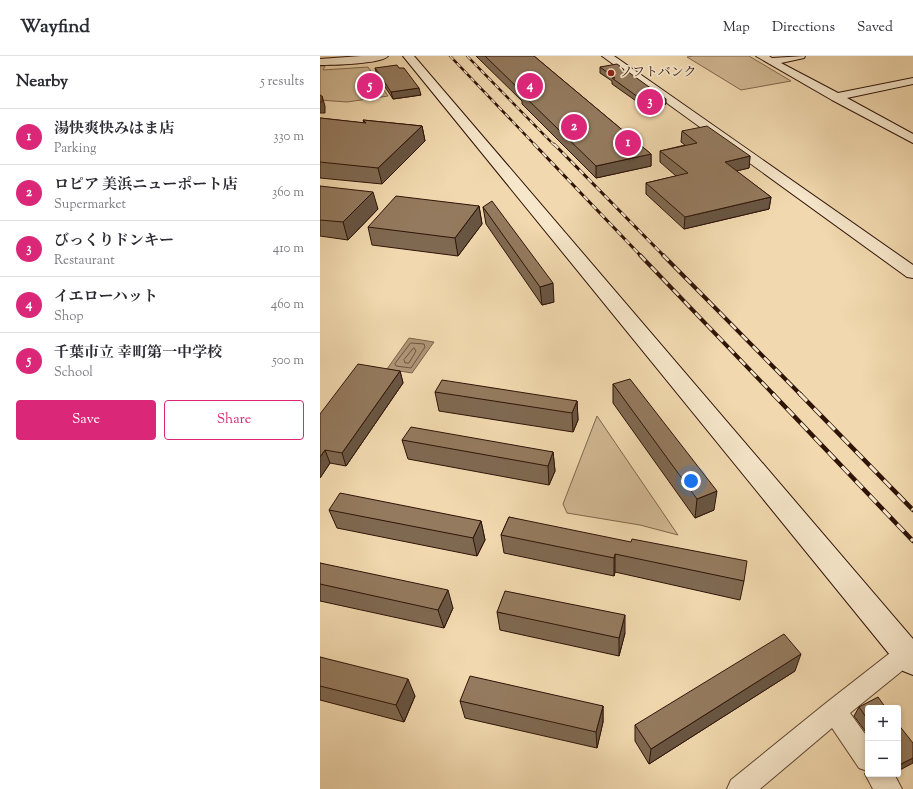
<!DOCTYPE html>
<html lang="en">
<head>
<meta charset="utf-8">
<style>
	body { margin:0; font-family:"Sorts Mill Goudy","Noto Serif JP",serif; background:#f7f7f7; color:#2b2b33 }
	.controls { position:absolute; right:12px; bottom:12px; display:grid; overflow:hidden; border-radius:4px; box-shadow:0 2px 6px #0003 }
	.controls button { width:36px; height:36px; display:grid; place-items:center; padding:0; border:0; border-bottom:1px solid #e1e1e2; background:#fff; color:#2b2b33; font:20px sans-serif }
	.you { position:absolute; left:371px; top:425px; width:14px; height:14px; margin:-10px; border:3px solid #fff; border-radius:50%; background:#1a73e8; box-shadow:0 0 0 6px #1a73e833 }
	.badge { display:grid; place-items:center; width:26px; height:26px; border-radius:50%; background:#db2777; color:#fff; font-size:13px; font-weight:700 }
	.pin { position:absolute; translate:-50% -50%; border:2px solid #fff; box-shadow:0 1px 4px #0006 }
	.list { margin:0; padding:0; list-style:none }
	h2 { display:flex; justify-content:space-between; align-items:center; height:52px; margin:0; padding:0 16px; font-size:17px }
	h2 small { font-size:13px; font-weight:400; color:#7c7c81 }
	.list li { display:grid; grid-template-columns:26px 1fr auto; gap:12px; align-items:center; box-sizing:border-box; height:56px; padding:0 16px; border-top:1px solid #e1e1e2 }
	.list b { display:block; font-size:15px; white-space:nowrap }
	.list p { margin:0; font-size:13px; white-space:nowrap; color:#7c7c81 }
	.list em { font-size:13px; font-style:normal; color:#7c7c81 }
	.actions { display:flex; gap:8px; padding:12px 16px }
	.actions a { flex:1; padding:9px 0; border:1px solid #db2777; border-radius:4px; text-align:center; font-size:14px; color:#db2777 }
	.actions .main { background:#db2777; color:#fff }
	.map { position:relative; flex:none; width:593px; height:733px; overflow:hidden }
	header { display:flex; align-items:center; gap:24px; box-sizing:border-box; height:56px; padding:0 20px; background:#fff; border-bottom:1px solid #e1e1e2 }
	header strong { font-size:19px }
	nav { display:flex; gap:22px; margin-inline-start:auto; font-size:14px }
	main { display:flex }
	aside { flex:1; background:#fff }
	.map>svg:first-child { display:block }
</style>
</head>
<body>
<header>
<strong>Wayfind</strong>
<nav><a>Map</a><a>Directions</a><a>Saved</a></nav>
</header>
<main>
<aside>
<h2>Nearby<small>5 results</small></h2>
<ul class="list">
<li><span class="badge">1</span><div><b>湯快爽快みはま店</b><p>Parking</p></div><em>330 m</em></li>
<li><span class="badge">2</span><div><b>ロピア 美浜ニューポート店</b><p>Supermarket</p></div><em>360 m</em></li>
<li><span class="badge">3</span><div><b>びっくりドンキー</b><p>Restaurant</p></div><em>410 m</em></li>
<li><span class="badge">4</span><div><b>イエローハット</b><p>Shop</p></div><em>460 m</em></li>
<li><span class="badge">5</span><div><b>千葉市立 幸町第一中学校</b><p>School</p></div><em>500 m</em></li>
</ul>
<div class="actions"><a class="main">Save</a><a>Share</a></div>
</aside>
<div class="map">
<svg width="593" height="733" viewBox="0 0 593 733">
	<rect width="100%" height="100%" fill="#f1d8ae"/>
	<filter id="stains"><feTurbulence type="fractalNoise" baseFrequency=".005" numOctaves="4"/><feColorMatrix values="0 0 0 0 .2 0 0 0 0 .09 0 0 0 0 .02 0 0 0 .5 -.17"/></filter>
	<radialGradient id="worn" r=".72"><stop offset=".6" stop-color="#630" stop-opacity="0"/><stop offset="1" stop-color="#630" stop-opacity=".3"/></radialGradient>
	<path fill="#d0b792" stroke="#80664d" d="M373,0H429L471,25L421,34L367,1Z
		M0,10H5L3,14L48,11L68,40L27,46L0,44Z
		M277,360L358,479L320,469L247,457L243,448Z"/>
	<path fill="#af9576" stroke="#7c614a" d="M89,282L114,286L92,317L67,313Z"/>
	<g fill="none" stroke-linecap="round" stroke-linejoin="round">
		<path stroke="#6f543f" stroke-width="1" d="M91,287L104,288L105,291L91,312L76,310L75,308Z
			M94,292L96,295L89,307H85L84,304Z"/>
		<defs>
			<path id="street" d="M587,587L593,589V606L530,657L548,682V718H574L582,733H553L545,718L547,715L539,712L512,672L440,733H407L411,724L506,647L579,590Z"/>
			<path id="secondary" d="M41,0H68C62,8 12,9 0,9V3Z
				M83,0H94L593,583V619L583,615Z
				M282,0H294L593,209V222L587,221Z
				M436,0H449L452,2L485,0L484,2L461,7L518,37L593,22V28L527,42L593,78V87L512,44Z"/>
		</defs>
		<use href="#street" stroke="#604532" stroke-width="2"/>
		<use href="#secondary" stroke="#2f1408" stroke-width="2"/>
		<use href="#street" fill="#f6e6ca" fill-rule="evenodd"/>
		<use href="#secondary" fill="#f6e6ca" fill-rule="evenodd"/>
		<defs>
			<path id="rail-far3" d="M130,0L215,89
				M147,0L234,89"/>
			<path id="rail-far2" d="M214,88L321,200
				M234,88L344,200"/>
			<path id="rail-far1" d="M320,199L454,339
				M343,199L481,339"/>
			<path id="rail" d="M453,338L593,485
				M480,338L593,454"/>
		</defs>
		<use href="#rail-far3" stroke="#2f1408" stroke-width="2.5"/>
		<use href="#rail-far2" stroke="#2f1408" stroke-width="3"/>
		<use href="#rail-far1" stroke="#2f1408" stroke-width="4"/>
		<use href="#rail" stroke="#2f1408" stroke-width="4.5"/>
		<use href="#rail-far3" stroke="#f6e6ca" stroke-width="1.5" stroke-dasharray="5" stroke-linecap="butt"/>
		<use href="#rail-far2" stroke="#f6e6ca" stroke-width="2" stroke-dasharray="6" stroke-linecap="butt"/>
		<use href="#rail-far1" stroke="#f6e6ca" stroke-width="2.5" stroke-dasharray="8" stroke-linecap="butt"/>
		<use href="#rail" stroke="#f6e6ca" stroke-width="3" stroke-dasharray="10" stroke-linecap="butt"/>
	</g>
	<path fill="#7f6951" stroke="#2f1408" d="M156,0H214L331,98V110L276,122L202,48V45Z
		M280,11L346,48L326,52L292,28V25L280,17Z
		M55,12L101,39L73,43L57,19Z
		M0,62L44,67L43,64L102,70L105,85L62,128L0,122Z
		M362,75L430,100L429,112L416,115L451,141L449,153L364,173L326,138V127L356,120L340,106V95L365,89L361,86Z
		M0,130L58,153L28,184L0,180Z
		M159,150L162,168L138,200L52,189L48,171Z
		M163,151L234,246L222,249L166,168Z
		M80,315L83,327L26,410L10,407L0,422V358Z
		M293,328L394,454L375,462L293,347Z
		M115,336L257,345L258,364L253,376L119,355Z
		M82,384L233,396L235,415L229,429L88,403Z
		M9,454L161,465L165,484L157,500L17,472Z
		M189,461L424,525L420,544L295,516L294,520L184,497L181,479Z
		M0,507L133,552L124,572L0,545Z
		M177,556L305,577L299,600L180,574Z
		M0,601L95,640L84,666L0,644Z
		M475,615L329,708L315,685V669Z
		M140,645L283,650V666L277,692L145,662Z
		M539,651L548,652V679L534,660Z"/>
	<path fill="#685542" stroke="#2f1408" d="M99,32L101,39L73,43L71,36Z
		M2,40L5,50V57H0V46Z
		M346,43V48L326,52V47Z
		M102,70L105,85L62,128L58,112Z
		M331,98V110L276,122V110Z
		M430,100L429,112L403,118L405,106Z
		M53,136L58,153L28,184L23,166Z
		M451,141L449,153L364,173L365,161Z
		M159,150L162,168L138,200L135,182Z
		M233,227L234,246L222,249L220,231Z
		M80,315L83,327L26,410L22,397Z
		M257,345L258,364L253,376L252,357Z
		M5,394L10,407L0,422V401Z
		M233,396L235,415L229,429L228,410Z
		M397,435L394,454L375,462L377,443Z
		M161,465L165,484L157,500L153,482Z
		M295,498V516L294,520V502Z
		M128,534L133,552L124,572L118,554Z
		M305,559V577L299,600V582Z
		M481,598L475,615L329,708L331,693Z
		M88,623L95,640L84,666L76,649Z
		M283,650V666L277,692L276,676Z
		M593,702V707L578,715V712L581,708Z"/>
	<path fill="#947a5e" stroke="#2f1408" d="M165,0H214L331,98L276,110L201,37H203Z
		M297,8L346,43L326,47L292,22H295L280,11Z
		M77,9L79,12H84L99,32L71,36L55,12Z
		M0,39L2,40V46H0Z
		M0,62L46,67L43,64L102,70L58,112L0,106Z
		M387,70L430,100L405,106L451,141L365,161L326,127L368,117L340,95L377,87L362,75Z
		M0,130L53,136L23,166L0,164Z
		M76,140L159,150L135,182L48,171Z
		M172,145L233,227L220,231L163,151Z
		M38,308L80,315L22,397L5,394L0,401V358Z
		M310,323L397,435L377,443L293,328Z
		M122,324L257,345L252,357L115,336Z
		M91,371L233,396L228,410L82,384Z
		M20,437L161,465L153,482L9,454Z
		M189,461L311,486L312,483L427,505L424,525L295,498L294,502L181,479Z
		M0,507L128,534L118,554L0,528Z
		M185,535L305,559L299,582L177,556Z
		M464,578L481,598L331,693L315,669Z
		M0,601L88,623L76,649L0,630Z
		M150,620L283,650L276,676L140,645Z
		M558,641L566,652H548V664L539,651Z
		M578,668L593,687V702L581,708H578Z"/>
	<circle fill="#8f2418" stroke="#f6e6ca" stroke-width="1.5" cx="291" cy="17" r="4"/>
	<g text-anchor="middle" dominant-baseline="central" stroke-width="3.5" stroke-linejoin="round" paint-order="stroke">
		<g font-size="13" fill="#2f1408" stroke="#f6e6ca" text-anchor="start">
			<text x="299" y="17">ソフトバンク</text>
		</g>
	</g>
	<rect width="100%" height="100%" filter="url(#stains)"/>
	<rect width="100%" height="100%" fill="url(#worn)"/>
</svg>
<div class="controls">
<button>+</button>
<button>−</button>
</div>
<div class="you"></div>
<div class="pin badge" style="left:308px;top:87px">1</div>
<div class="pin badge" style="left:254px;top:71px">2</div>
<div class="pin badge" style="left:330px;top:46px">3</div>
<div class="pin badge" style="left:210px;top:30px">4</div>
<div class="pin badge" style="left:50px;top:30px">5</div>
</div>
</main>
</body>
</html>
